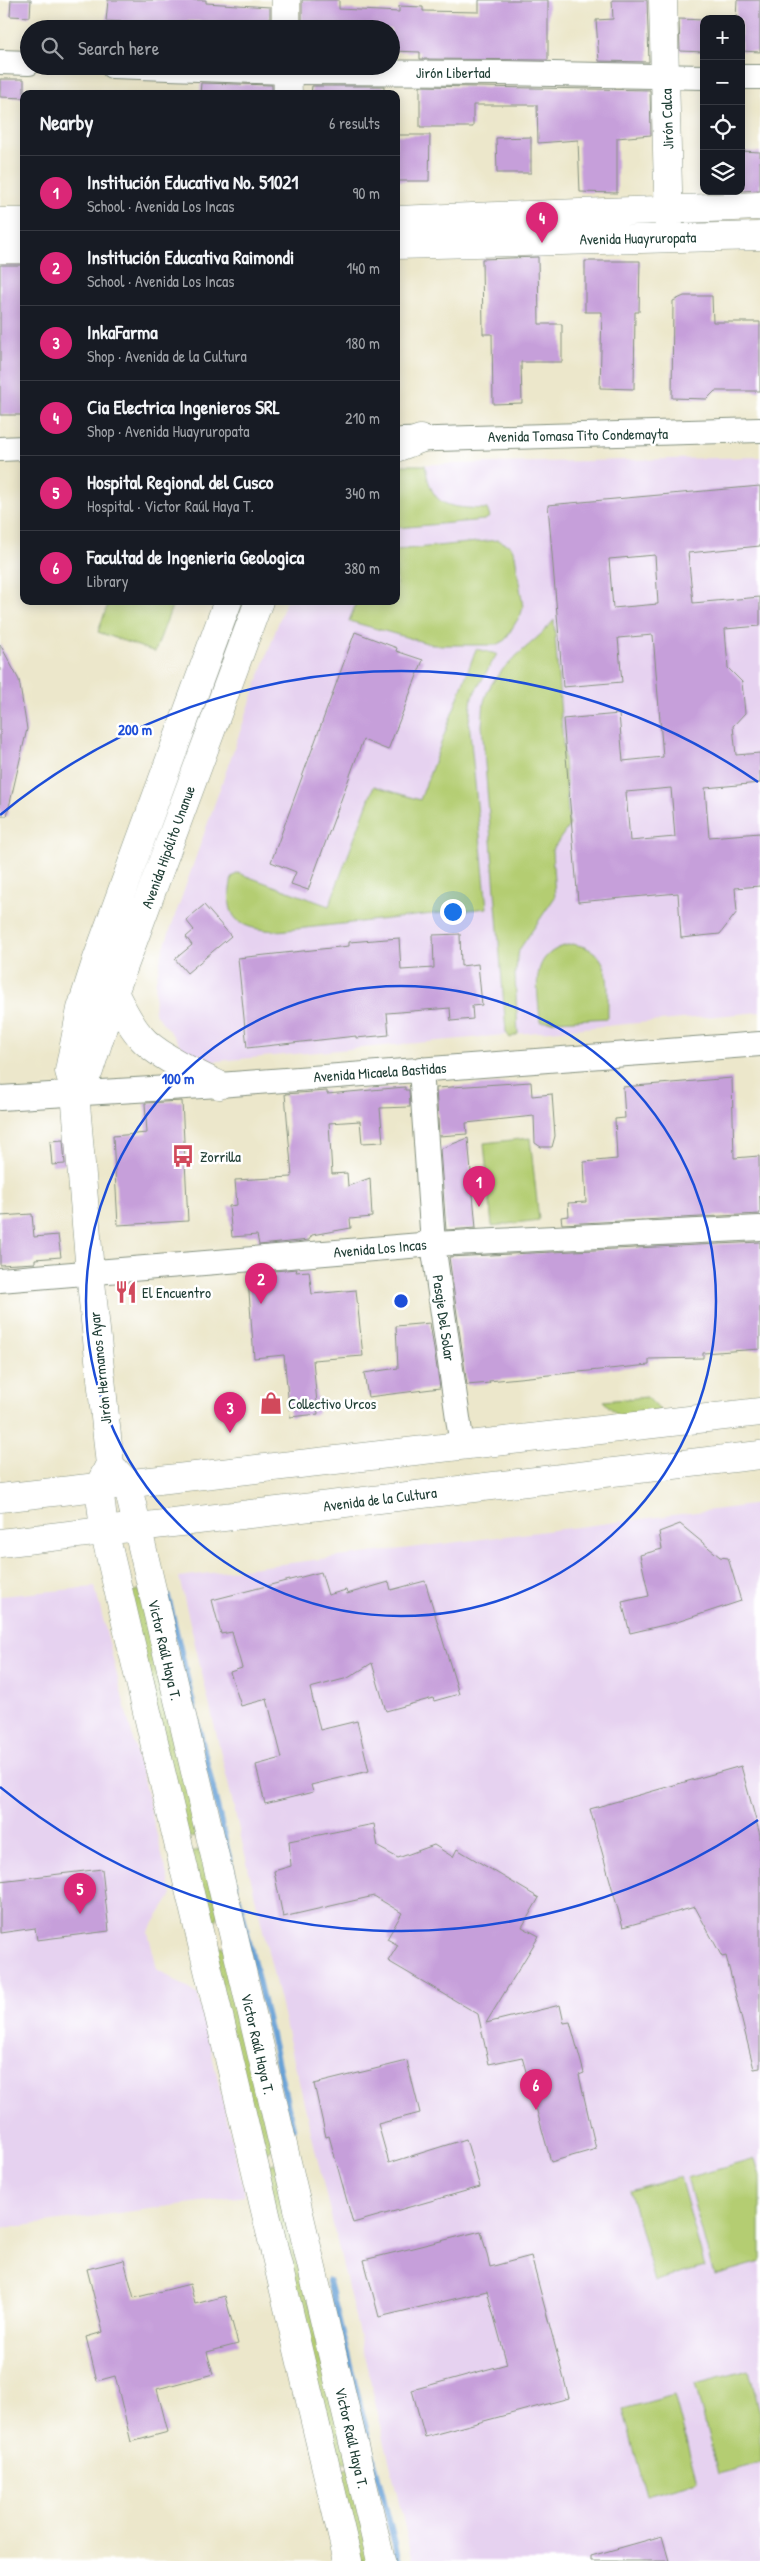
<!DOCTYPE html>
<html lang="en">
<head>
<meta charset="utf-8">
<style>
	body { margin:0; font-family:"Patrick Hand",sans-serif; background:#20242c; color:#f1f3f6 }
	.controls { position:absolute; right:15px; top:15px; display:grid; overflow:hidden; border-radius:10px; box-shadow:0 2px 12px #0003 }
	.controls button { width:45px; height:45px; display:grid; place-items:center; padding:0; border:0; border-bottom:1px solid #363941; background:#171b24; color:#f1f3f6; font:25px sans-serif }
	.you { position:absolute; left:452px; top:911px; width:18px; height:18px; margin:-12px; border:4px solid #fff; border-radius:50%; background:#1a73e8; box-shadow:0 0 0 8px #1a73e833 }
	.badge { display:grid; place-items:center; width:32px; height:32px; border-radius:50%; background:#db2777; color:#fff; font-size:16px; font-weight:700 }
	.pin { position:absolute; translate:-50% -41px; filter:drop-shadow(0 1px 2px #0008) }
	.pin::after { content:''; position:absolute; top:26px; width:18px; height:15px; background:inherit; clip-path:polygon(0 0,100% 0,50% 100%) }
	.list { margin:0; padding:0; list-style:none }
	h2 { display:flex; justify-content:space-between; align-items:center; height:65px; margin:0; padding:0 20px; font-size:21px }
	h2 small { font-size:16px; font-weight:400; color:#9ea1a6 }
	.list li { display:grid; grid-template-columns:32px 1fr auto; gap:15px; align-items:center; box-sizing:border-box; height:75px; padding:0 20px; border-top:1px solid #363941 }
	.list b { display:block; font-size:19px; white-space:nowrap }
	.list p { margin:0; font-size:16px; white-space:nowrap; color:#9ea1a6 }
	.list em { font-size:16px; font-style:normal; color:#9ea1a6 }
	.icon { flex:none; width:28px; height:28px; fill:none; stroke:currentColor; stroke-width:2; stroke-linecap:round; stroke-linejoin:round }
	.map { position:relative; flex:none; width:760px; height:2561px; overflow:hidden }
	.search { position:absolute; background:#171b24; box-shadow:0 2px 12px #0003; left:20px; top:20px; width:380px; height:55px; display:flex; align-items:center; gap:12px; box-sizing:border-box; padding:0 18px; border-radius:28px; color:#9ea1a6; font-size:19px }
	.panel { position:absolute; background:#171b24; box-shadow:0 2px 12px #0003; left:20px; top:90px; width:380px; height:515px; border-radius:10px }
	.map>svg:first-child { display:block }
</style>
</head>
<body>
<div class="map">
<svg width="760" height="2561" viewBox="0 0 760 2561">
	<rect width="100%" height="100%" fill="#fff"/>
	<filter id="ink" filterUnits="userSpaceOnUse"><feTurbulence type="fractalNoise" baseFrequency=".02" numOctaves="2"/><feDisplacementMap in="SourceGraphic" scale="10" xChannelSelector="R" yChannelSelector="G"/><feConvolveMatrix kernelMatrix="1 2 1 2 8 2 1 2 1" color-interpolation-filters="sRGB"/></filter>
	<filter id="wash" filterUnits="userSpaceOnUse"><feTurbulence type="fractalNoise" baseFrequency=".0096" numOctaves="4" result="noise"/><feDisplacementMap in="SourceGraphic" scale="20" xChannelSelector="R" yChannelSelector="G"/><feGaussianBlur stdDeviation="1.12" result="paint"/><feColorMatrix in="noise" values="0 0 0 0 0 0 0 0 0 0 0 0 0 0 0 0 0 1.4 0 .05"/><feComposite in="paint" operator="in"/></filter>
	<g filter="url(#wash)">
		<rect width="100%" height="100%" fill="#ece7cb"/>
		<path fill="#e6d2f0" d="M760,457V1012L195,1063L154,1012L156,980L162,953L286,601H396V468L403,465Z
			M760,1504V2561H413L179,1577Z
			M95,1587L172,1895L148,1932L157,1969L198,1995L245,2196L0,2229V1596Z"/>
		<path fill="#b4cd72" stroke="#6a8553" d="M403,465H425C432,509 447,507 487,509L490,517L484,520L396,528V468Z
			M498,540L511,546L515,555L523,607L521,614L505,640L496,645H434L349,621L357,601H396V550Z
			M109,601H174L155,652L98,632Z
			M554,620L569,826L552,850L555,897L519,950L515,975L518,1034L510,1038L506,1032L482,725C483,718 483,709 484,702C493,666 533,647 554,620Z
			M476,649L497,654L472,697L469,721L487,908L278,931C238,929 223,920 232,877L238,873L329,906L374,786L420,800Z
			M572,944C615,950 607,985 608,1018L540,1022C538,987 527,953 572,944Z
			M530,1138L539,1220L492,1226L484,1143Z
			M647,1397L661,1411L619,1416L603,1401Z
			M140,1590L200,1835L183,1839L126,1593Z
			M203,1849L219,1915L213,1926L201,1920L186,1853Z
			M217,1946L225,1948L274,2149L260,2153L210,1951Z
			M755,2159L760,2176V2262L714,2275L687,2178Z
			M276,2163L348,2462L335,2465L262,2166Z
			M680,2177L705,2267L655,2281L630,2191Z
			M749,2370L760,2413V2463L718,2474L695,2384Z
			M674,2395L697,2481L646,2495L623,2409Z
			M349,2468L371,2561H360L337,2471Z"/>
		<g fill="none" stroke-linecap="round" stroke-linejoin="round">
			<path stroke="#67a1d6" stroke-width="6" d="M168,1597L236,1887
				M239,1899L293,2128
				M329,2281L399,2561"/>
		</g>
		<g id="blocks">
			<path fill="#c69fda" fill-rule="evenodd" d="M11,0H31L30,17L10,16Z
				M108,0H206V3L270,7V29H231V22L186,21V29H146V23L106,21Z
				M302,0H339V9L399,12V6L423,7V11L479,12V0H548V60L420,59V52L391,51V29H302Z
				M612,0H647L649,62L599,61L596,20L613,19Z
				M737,0H760V52L741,51V19H736Z
				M679,19L704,20V52L680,51Z
				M0,79H24V98L0,97Z
				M201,83L272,85V94H200Z
				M312,86H384V94H311Z
				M420,86L650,90L651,135L617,138V193L580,192L578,140L538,143L537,105H473V127H420Z
				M396,135H430L429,181H396Z
				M531,137V173H497L496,138Z
				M741,151L760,152V190L741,191Z
				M538,257L539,324H562V362H521L522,403L493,404L492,334H483L482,259Z
				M585,261H640L639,312H635L634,389L600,388L602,312H585Z
				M0,265H24V415H0Z
				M684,296H712L713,322H760V391H715L707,399L672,398L673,301Z
				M760,486V546L688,553L693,603L760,597V626L725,629L728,668L742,682L745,713L733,726L736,755L760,753V783L705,788L709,837L760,833V886L735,888L737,912L720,934L681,938L678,893L578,902L563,719L619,714L623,761L663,757L653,635L618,638L622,682L563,687L548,505ZM655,555L658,604L613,608L609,559ZM671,788L675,837L630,841L626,792Z
				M355,632L397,648L396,651L423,660L388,750L363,740L308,890L291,884L296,872L271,862Z
				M0,644L19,680L27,729L7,816H0Z
				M204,905L231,936L187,973L175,959L192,945L186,937L194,930L186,920Z
				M460,934L461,966L478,964L482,1005L472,1006L473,1019L451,1021L450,1008L387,1013L389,1035L356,1038V1036L247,1048L238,958L349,946V942L399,938L401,970L434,968L433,935Z
				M732,1078L734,1158L759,1156L760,1214L562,1224L561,1217L569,1216L568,1203L586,1202L584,1162L617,1159L615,1119L625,1118L623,1087Z
				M531,1082L532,1096L552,1094L555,1136L552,1147H541L535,1143L534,1116L466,1123L467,1134L439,1136L436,1088Z
				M405,1087V1090H409L410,1107L380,1108L383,1142L362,1143L360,1121L329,1123L332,1174L347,1173L348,1186L370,1178L372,1217L350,1219L351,1228L312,1235L309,1240L259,1245L257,1235L232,1237L229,1206L237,1205L235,1180L292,1177L285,1094L327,1091V1094Z
				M182,1101L188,1221L118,1225L113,1136L147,1133L145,1103Z
				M468,1138L476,1228L446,1230L440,1149Z
				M63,1140L65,1164L52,1165L50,1141Z
				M32,1214L34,1237L58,1235L61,1257L35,1259V1263L0,1265V1216Z
				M760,1242V1349L703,1353V1358L649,1359V1365L489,1381L490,1383L467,1385L449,1257Z
				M297,1269L296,1272L309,1271L312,1294L356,1290L363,1356L313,1360L318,1414L290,1417L284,1355L254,1358L248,1279L275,1277L274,1271Z
				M430,1323L440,1388L368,1397L364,1373L398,1368L396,1326Z
				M680,1524L720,1557L728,1558L741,1601L677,1622L630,1633L622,1602L649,1596L640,1555L662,1549L659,1532Z
				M321,1572L328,1595L346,1590L347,1594L389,1582L391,1590L425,1581L459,1694L434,1701L433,1698L386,1711L372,1663L348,1678L310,1688L320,1730L357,1721L369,1771L311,1785L313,1792L265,1804L256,1765L282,1758L267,1699L241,1706L230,1672L242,1668L232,1632L221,1634L212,1600Z
				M741,1766L760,1835V2068L754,2069L726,1956L722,1957L695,1907L623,1927L590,1809Z
				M374,1824L378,1847L398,1858L434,1845L453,1857L457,1849L539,1898L522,1927L539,1936L486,2023L560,2005L564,2023L570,2022L584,2073L579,2075L596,2149L551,2162L522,2057L489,2064L478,2014L388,1961L398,1945L387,1939L402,1913L374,1896L283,1917L274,1871L291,1866L289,1841Z
				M102,1869L109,1931L37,1940L35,1928L0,1933V1881Z
				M407,2061L420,2113L378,2124L389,2163L466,2139L480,2187L353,2223L329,2136L326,2137L314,2084Z
				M481,2231L490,2267L531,2256L569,2398L425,2437L412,2390L507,2364L487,2291L379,2317L364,2260Z
				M124,2260L134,2298L190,2284L195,2304L225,2296L238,2344L207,2352L213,2374L157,2389L168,2432L131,2442L115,2376L97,2381L86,2337L103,2332L87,2269Z
				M662,2536L669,2561H591V2556Z"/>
		</g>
	</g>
	<g filter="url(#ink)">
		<use href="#blocks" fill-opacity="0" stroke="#869280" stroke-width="1"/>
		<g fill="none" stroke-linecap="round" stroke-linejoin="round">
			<defs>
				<path id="street" d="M0,62L29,63
					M112,66L287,72L499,73L704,77
					M741,77H760
					M402,440L760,430
					M0,449L24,448
					M421,1069L433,1244L462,1446
					M0,1098L219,1085L760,1044
					M0,1280L433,1244L760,1228"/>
				<path id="secondary" d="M286,0V29
					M663,0L669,226
					M287,66L288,94
					M396,220L760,206
					M0,222H24
					M396,245L760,236
					M0,249H24
					M396,448L420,439
					M109,982C118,1000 127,1021 140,1036C154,1054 198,1075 219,1085
					M75,1092L89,1071L114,993L259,601
					M110,1465L127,1483L381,2561
					M110,1465L90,1272L75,1092L69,1071L81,1009L97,959L228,601
					M109,1466L99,1486L104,1530L348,2561"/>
				<path id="highway" d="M0,1498L760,1412
					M0,1543L760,1455"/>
			</defs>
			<use href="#street" stroke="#869280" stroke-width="26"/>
			<use href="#secondary" stroke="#869280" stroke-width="29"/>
			<use href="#highway" stroke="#869280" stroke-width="29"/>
			<use href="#street" stroke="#fff" stroke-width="24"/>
			<use href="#secondary" stroke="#fff" stroke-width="28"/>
			<use href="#highway" stroke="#fff" stroke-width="28"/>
		</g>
	</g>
	<g fill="none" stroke="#1d4ed8" stroke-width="2.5">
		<circle cx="401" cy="1301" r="315"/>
		<path d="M758 1820A630 630 0 0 1 0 1787M0 815A630 630 0 0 1 758 782"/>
	</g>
	<defs>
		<symbol id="bus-bare" viewBox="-9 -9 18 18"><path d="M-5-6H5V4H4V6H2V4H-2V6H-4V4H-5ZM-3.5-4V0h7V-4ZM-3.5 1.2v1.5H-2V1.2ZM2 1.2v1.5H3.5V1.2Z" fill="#d1495b" stroke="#fff" stroke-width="2.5" paint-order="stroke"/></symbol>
		<symbol id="restaurant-bare" viewBox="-9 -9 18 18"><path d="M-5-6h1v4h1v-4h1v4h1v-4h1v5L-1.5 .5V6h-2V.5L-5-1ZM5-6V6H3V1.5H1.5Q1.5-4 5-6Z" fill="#d1495b" stroke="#fff" stroke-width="2.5" paint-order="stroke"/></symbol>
		<symbol id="shop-bare" viewBox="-9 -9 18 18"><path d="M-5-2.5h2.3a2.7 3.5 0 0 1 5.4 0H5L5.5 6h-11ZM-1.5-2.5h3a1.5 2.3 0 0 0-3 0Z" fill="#d1495b" stroke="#fff" stroke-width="2.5" paint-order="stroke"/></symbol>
	</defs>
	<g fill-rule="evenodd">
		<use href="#bus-bare" x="167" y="1140" width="32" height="32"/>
		<use href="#restaurant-bare" x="110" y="1276" width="32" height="32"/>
		<use href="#shop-bare" x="255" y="1387" width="32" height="32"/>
	</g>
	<g text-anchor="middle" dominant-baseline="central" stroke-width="5" stroke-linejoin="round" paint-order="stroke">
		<g font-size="15" fill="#1f3d34" stroke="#fff">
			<text x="453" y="72">Jirón Libertad</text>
			<text transform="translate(667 119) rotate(-92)">Jirón Calca</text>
			<text transform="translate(638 238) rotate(-1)">Avenida Huayruropata</text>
			<text transform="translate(578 435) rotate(-1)">Avenida Tomasa Tito Condemayta</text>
			<text transform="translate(168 847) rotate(-70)">Avenida Hipólito Unanue</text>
			<text transform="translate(380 1072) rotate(-4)">Avenida Micaela Bastidas</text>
			<text transform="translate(380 1248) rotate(-5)">Avenida Los Incas</text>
			<text transform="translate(444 1318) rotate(82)">Pasaje Del Solar</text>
			<text transform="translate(100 1368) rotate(-96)">Jirón Hermanos Ayar</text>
			<text transform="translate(380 1499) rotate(-7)">Avenida de la Cultura</text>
			<text transform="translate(165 1650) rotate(77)">Victor Raúl Haya T.</text>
			<text transform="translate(258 2044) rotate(77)">Victor Raúl Haya T.</text>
			<text transform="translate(352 2438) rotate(77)">Victor Raúl Haya T.</text>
		</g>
		<g font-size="15" fill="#1f3d34" stroke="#fff" text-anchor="start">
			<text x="200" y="1156">Zorrilla</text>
			<text x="142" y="1292">El Encuentro</text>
			<text x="288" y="1403">Collectivo Urcos</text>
		</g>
	</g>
	<circle cx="401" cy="1301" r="8" fill="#1d4ed8" stroke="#fff" stroke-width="2.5"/>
	<g font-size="15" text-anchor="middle" font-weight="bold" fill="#1d4ed8" stroke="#fff" stroke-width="5" stroke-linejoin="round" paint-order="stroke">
		<text x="135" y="735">200 m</text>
		<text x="178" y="1084">100 m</text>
	</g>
</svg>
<div class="controls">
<button>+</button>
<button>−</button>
<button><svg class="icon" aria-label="locate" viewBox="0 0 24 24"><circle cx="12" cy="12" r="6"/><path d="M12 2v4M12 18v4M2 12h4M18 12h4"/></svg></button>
<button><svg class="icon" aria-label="layers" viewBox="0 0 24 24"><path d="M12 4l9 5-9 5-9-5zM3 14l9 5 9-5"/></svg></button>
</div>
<div class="you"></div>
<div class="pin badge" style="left:479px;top:1207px">1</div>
<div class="pin badge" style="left:261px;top:1304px">2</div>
<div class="pin badge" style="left:230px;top:1433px">3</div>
<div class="pin badge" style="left:542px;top:243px">4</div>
<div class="pin badge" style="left:80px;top:1914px">5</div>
<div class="pin badge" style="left:536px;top:2110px">6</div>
<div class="search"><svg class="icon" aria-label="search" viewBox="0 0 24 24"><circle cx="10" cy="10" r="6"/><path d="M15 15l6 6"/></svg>Search here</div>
<section class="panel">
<h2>Nearby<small>6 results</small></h2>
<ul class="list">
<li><span class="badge">1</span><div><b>Institución Educativa No. 51021</b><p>School · Avenida Los Incas</p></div><em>90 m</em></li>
<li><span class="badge">2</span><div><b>Institución Educativa Raimondi</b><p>School · Avenida Los Incas</p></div><em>140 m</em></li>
<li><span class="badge">3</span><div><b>InkaFarma</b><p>Shop · Avenida de la Cultura</p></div><em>180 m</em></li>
<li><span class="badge">4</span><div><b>Cia Electrica Ingenieros SRL</b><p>Shop · Avenida Huayruropata</p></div><em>210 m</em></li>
<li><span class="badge">5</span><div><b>Hospital Regional del Cusco</b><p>Hospital · Victor Raúl Haya T.</p></div><em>340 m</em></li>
<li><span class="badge">6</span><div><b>Facultad de Ingenieria Geologica</b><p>Library</p></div><em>380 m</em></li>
</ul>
</section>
</div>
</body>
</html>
